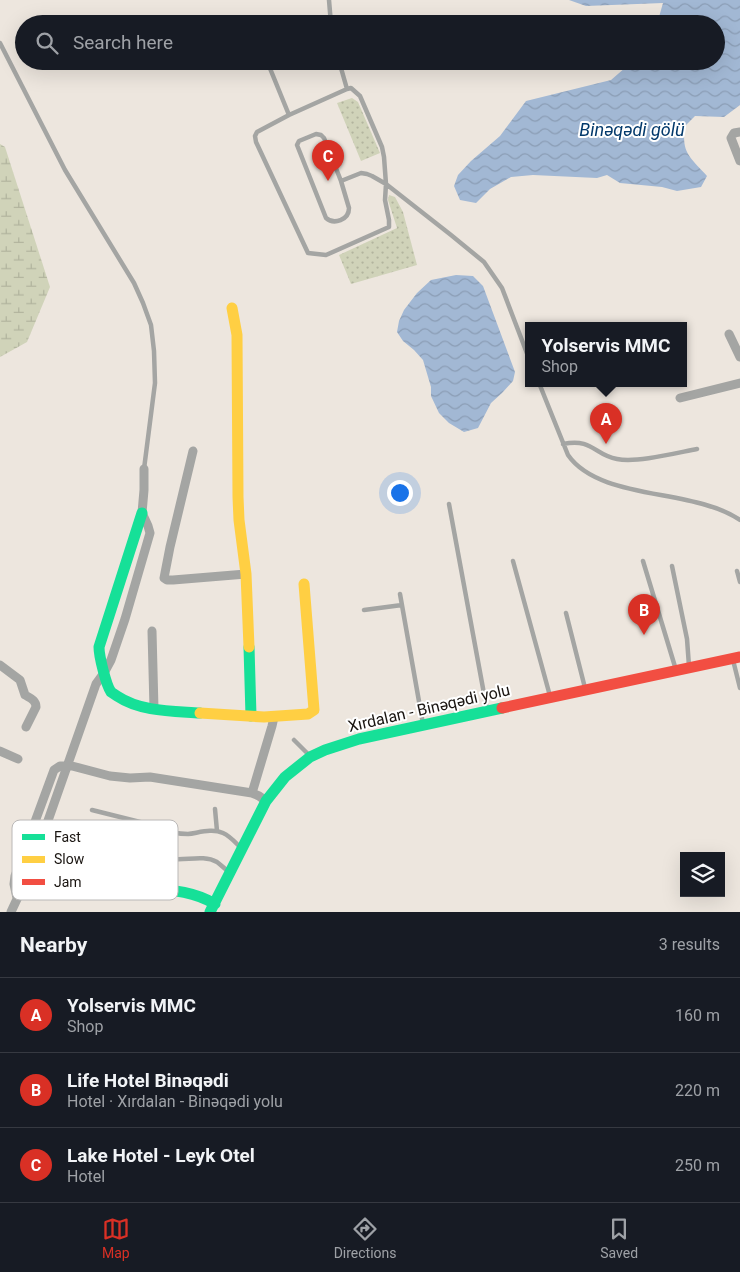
<!DOCTYPE html>
<html lang="en">
<head>
<meta charset="utf-8">
<style>
	body { margin:0; font-family:Roboto,sans-serif; background:#242831; color:#f1f3f6 }
	.controls { position:absolute; right:15px; bottom:15px; display:grid; overflow:hidden; border-radius:0px; box-shadow:0 5px 20px #0002 }
	.controls button { width:45px; height:45px; display:grid; place-items:center; padding:0; border:0; border-bottom:1px solid #363941; background:#171b24; color:#f1f3f6; font:25px sans-serif }
	.you { position:absolute; left:399px; top:492px; width:18px; height:18px; margin:-12px; border:4px solid #fff; border-radius:50%; background:#1a73e8; box-shadow:0 0 0 8px #1a73e833 }
	.badge { display:grid; place-items:center; width:32px; height:32px; border-radius:50%; background:#d93025; color:#fff; font-size:16px; font-weight:700 }
	.pin { position:absolute; translate:-50% -41px; filter:drop-shadow(0 1px 2px #0008) }
	.pin::after { content:''; position:absolute; top:26px; width:18px; height:15px; background:inherit; clip-path:polygon(0 0,100% 0,50% 100%) }
	.popup { position:absolute; left:525px; top:322px; width:162px; height:65px; box-sizing:border-box; display:grid; place-content:center; border-radius:0px; background:#171b24; filter:drop-shadow(0 1px 4px #0005); font-size:16px; white-space:nowrap; color:#9ea1a6 }
	.popup b { font-size:19px; color:#f1f3f6 }
	.popup::after { content:''; position:absolute; left:50%; top:100%; margin-left:-10px; border:10px solid transparent; border-top-color:#171b24 }
	.list { margin:0; padding:0; list-style:none }
	h2 { display:flex; justify-content:space-between; align-items:center; height:65px; margin:0; padding:0 20px; font-size:21px }
	h2 small { font-size:16px; font-weight:400; color:#9ea1a6 }
	.list li { display:grid; grid-template-columns:32px 1fr auto; gap:15px; align-items:center; box-sizing:border-box; height:75px; padding:0 20px; border-top:1px solid #363941 }
	.list b { display:block; font-size:19px; white-space:nowrap }
	.list p { margin:0; font-size:16px; white-space:nowrap; color:#9ea1a6 }
	.list em { font-size:16px; font-style:normal; color:#9ea1a6 }
	.icon { flex:none; width:28px; height:28px; fill:none; stroke:currentColor; stroke-width:2; stroke-linecap:round; stroke-linejoin:round }
	.map { position:relative; flex:none; width:740px; height:912px; overflow:hidden }
	.search { position:absolute; background:#171b24; box-shadow:0 5px 20px #0002; left:15px; right:15px; top:15px; height:55px; display:flex; align-items:center; gap:12px; box-sizing:border-box; padding:0 18px; border-radius:28px; color:#9ea1a6; font-size:19px }
	.sheet { height:290px; background:#171b24 }
	nav { display:flex; justify-content:space-around; align-items:center; box-sizing:border-box; height:70px; border-top:1px solid #363941; background:#171b24; font-size:14px; color:#9ea1a6 }
	nav a { display:grid; justify-items:center; gap:2px }
	nav .on { color:#d93025 }
	.map>svg:first-child { display:block }
</style>
</head>
<body>
<div class="map">
<svg width="740" height="912" viewBox="0 0 740 912">
	<defs>
		<pattern id="grass-dots" width="8" height="8" patternUnits="userSpaceOnUse" patternTransform="scale(1.25)"><rect width="8" height="8" fill="#d0d3b9"/><path d="M2 2h.1M6 6h.1" fill="none" stroke="#b2b49e" stroke-width="1.8" stroke-linecap="round"/></pattern>
		<pattern id="wetland-marsh" width="20" height="14" patternUnits="userSpaceOnUse" patternTransform="scale(1.25)"><rect width="20" height="14" fill="#d0d3b9"/><path d="M1 5h8M5 5V1M11 12h8M15 12V8" fill="none" stroke="#b2b49e"/></pattern>
		<pattern id="water-waves" width="16" height="10" patternUnits="userSpaceOnUse" patternTransform="scale(1.25)"><rect width="16" height="10" fill="#a2b8d4"/><path d="M0 5q4-4 8 0t8 0" fill="none" stroke="#8b9db5"/></pattern>
	</defs>
	<rect width="100%" height="100%" fill="#ede6de"/>
	<path fill="url(#grass-dots)" d="M352,98L358,102L380,153L361,161L337,103Z
		M389,195L395,197L403,212L417,265L351,284L339,255L397,228L388,200Z"/>
	<path fill="url(#wetland-marsh)" d="M0,144L5,147L50,287L27,342L0,357Z"/>
	<path fill="url(#water-waves)" d="M569,0H740V105L724,117L695,116L685,126C681,153 690,157 707,176L701,187L677,191L662,187L620,183L607,175L597,178L533,175L511,177L490,189L476,203L460,200L454,186L458,175L471,161L500,136L526,101L611,80L633,61H716V24H657L663,3L586,6Z
		M456,275L473,276L483,286L515,372L513,381L502,393L491,403L478,428L464,432L449,423L439,413L431,396V387L423,360L414,350L403,341L397,332L399,321L404,310L417,293L431,280Z"/>
	<g fill="none" stroke-linecap="round" stroke-linejoin="round">
		<path stroke="#a4a5a3" stroke-width="4.5" d="M329,0L331,24
			M0,43L65,170L134,283L143,303L151,325L154,351L155,383L144,469
			M267,61L289,115
			M339,61L347,89
			M351,88L360,96L382,147L384,157L386,184L385,200L389,220V227L326,255L308,253L256,142L255,136L257,132L289,115L347,89Z
			M316,134L321,135L324,138L341,181L349,208C349,220 334,225 326,218L297,145L299,141Z
			M341,181L361,173L367,174L372,176L386,184L451,235L484,262L502,288L528,356
			M539,383L568,455C600,501 694,488 740,520
			M563,444C593,438 594,455 617,459C637,463 676,453 697,449
			M449,504L487,710
			M513,561L550,696
			M643,561L676,670
			M672,566L687,639L689,666
			M737,571L740,582
			M400,594L423,724
			M364,610L402,605
			M566,613L585,688
			M733,660L740,688
			M294,740L310,756
			M215,809L217,831
			M92,810L144,823C153,832 149,846 160,854C176,866 199,852 217,862C221,865 225,869 229,872
			M149,828C162,831 174,834 188,834C198,833 212,828 223,833C230,836 235,842 241,848"/>
		<path stroke="#a4a5a3" stroke-width="9" d="M740,132L734,133L731,138L740,161
			M729,334L740,357
			M680,398L740,383
			M193,451L170,547L164,578L167,580H173L246,574
			M152,631L154,709
			M0,665L20,680L25,695C30,698 36,700 36,707L26,727
			M0,751L18,759
			M252,793L272,726L274,717
			M17,898L14,884L15,876L54,770L60,766H72L110,776L130,778L150,777L252,793L259,796L266,801
			M11,912L31,869L96,684L104,673L111,660L125,619L150,533L148,526L142,513L144,490V469"/>
		<path stroke="#16e098" stroke-width="11" d="M142,513L99,647C99,656 106,685 111,692C111,692 117,696 117,696C141,712 173,711 200,713
			M249,647L251,716
			M82,878C100,881 118,885 136,887C164,890 190,889 215,904
			M210,912L266,801L285,777L310,757L325,750L359,739L502,708"/>
		<path stroke="#ffcf43" stroke-width="11" d="M232,308L237,335L238,497L239,520L246,574L249,647
			M200,713L264,717L308,714L314,710L304,584"/>
		<path stroke="#f24e42" stroke-width="11" d="M502,708L740,657"/>
	</g>
	<g text-anchor="middle" dominant-baseline="central" stroke-width="4" stroke-linejoin="round" paint-order="stroke">
		<g font-size="16" fill="#191410" stroke="#fff">
			<text transform="translate(429 708) rotate(-13)">Xırdalan - Binəqədi yolu</text>
		</g>
		<g font-size="18" font-style="italic" fill="#03396b" stroke="#fff">
			<text x="632" y="129">Binəqədi gölü</text>
		</g>
	</g>
	<rect x="12" y="820" width="166" height="80" rx="8" fill="#fff" stroke="#bab8b7" stroke-width="1"/>
	<rect x="22" y="834" width="23" height="6" fill="#16e098"/>
	<rect x="22" y="856" width="23" height="7" fill="#ffcf43"/>
	<rect x="22" y="879" width="23" height="6" fill="#f24e42"/>
	<g font-size="14" fill="#191410">
		<text x="54" y="842">Fast</text>
		<text x="54" y="864">Slow</text>
		<text x="54" y="887">Jam</text>
	</g>
</svg>
<div class="controls">
<button><svg class="icon" aria-label="layers" viewBox="0 0 24 24"><path d="M12 4l9 5-9 5-9-5zM3 14l9 5 9-5"/></svg></button>
</div>
<div class="you"></div>
<div class="pin badge" style="left:606px;top:444px">A</div>
<div class="popup"><b>Yolservis MMC</b>Shop</div>
<div class="pin badge" style="left:644px;top:635px">B</div>
<div class="pin badge" style="left:328px;top:181px">C</div>
<div class="search"><svg class="icon" aria-label="search" viewBox="0 0 24 24"><circle cx="10" cy="10" r="6"/><path d="M15 15l6 6"/></svg>Search here</div>
</div>
<section class="sheet">
<h2>Nearby<small>3 results</small></h2>
<ul class="list">
<li><span class="badge">A</span><div><b>Yolservis MMC</b><p>Shop</p></div><em>160 m</em></li>
<li><span class="badge">B</span><div><b>Life Hotel Binəqədi</b><p>Hotel · Xırdalan - Binəqədi yolu</p></div><em>220 m</em></li>
<li><span class="badge">C</span><div><b>Lake Hotel - Leyk Otel</b><p>Hotel</p></div><em>250 m</em></li>
</ul>
</section>
<nav>
<a class="on"><svg class="icon" aria-label="map" viewBox="0 0 24 24"><path d="M3 6l6-2 6 2 6-2v14l-6 2-6-2-6 2zM9 4v14M15 6v14"/></svg>Map</a>
<a><svg class="icon" aria-label="directions" viewBox="0 0 24 24"><path d="M12 3l9 9-9 9-9-9zM9 14v-3h6M13 9l2 2-2 2"/></svg>Directions</a>
<a><svg class="icon" aria-label="saved" viewBox="0 0 24 24"><path d="M7 4h10v16l-5-4-5 4z"/></svg>Saved</a>
</nav>
</body>
</html>
